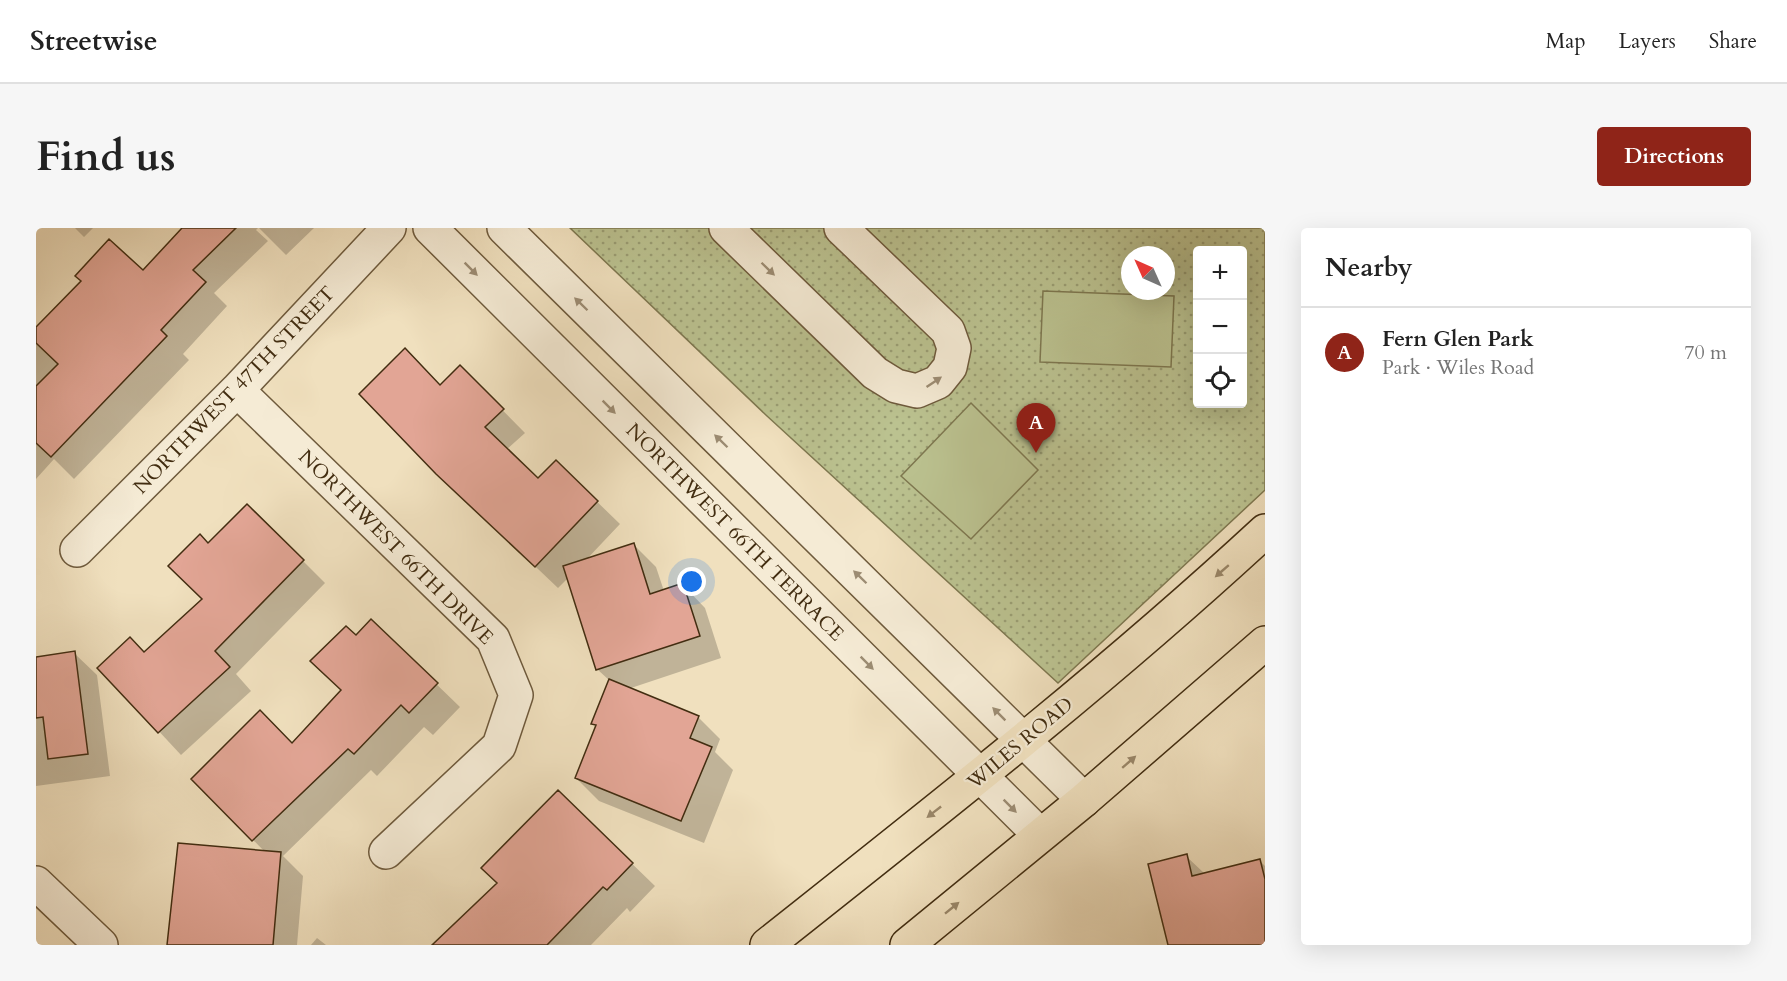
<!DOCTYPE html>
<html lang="en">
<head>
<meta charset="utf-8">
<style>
	body { margin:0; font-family:Cardo,serif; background:#f6f6f6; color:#222 }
	.controls { position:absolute; right:18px; top:18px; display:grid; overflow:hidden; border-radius:6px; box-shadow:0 6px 24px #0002 }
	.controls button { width:54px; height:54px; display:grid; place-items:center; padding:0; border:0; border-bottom:2px solid #e0e0e0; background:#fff; color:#222; font:30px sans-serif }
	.compass { position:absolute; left:1085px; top:18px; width:54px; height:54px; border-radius:50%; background:#fff; box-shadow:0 6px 24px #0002; rotate:315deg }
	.you { position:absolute; left:656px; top:354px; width:21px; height:21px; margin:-15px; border:4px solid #fff; border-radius:50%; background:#1a73e8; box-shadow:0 0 0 9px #1a73e833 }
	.badge { display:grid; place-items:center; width:39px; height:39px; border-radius:50%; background:#8f2418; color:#fff; font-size:20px; font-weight:700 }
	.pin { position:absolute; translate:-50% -50px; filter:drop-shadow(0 2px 3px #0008) }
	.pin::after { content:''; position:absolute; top:32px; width:21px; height:18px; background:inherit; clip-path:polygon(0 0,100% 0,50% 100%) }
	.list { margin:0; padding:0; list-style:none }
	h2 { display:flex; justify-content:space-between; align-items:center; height:78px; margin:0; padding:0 24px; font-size:26px }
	h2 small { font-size:20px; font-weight:400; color:#767676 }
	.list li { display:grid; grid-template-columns:39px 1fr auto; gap:18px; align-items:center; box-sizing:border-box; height:90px; padding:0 24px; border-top:2px solid #e0e0e0 }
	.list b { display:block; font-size:22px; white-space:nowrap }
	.list p { margin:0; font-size:20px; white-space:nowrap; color:#767676 }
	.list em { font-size:20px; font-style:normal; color:#767676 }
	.icon { flex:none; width:33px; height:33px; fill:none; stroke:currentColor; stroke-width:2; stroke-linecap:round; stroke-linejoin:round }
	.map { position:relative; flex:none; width:1229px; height:717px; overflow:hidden; border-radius:6px }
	header { display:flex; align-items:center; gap:36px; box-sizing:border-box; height:84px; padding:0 30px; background:#fff; border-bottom:2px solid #e0e0e0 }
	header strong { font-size:28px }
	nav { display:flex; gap:33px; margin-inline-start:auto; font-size:21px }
	.intro { display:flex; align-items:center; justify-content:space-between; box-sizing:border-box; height:144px; padding:0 36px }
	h1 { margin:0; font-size:42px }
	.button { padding:15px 27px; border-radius:6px; background:#8f2418; color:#fff; font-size:21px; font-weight:700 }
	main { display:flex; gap:36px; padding:0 36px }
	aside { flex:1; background:#fff; border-radius:6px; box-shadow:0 6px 24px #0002 }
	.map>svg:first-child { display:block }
</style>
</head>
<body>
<header>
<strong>Streetwise</strong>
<nav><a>Map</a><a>Layers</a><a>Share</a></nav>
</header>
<div class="intro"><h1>Find us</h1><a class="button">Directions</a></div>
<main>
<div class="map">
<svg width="1229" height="717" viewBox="0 0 1229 717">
	<defs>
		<pattern id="park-dots" width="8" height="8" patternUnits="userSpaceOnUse" patternTransform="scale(1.5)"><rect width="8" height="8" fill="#bbc290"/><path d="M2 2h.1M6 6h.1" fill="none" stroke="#9a9e74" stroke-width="1.8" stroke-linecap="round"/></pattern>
	</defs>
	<rect width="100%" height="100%" fill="#f0e0be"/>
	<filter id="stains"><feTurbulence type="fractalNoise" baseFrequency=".00333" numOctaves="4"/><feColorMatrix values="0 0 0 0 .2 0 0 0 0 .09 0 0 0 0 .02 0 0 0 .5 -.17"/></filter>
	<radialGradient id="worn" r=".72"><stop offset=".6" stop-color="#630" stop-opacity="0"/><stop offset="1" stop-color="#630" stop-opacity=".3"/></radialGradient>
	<path fill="url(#park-dots)" stroke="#7e7850" stroke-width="1.5" fill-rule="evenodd" d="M534,0H1229V262L1022,455L731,188ZM1162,22H1206V176H1162ZM1094,27H1130V63H1094Z"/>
	<path fill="#bbc290" stroke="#7e7850" stroke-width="1.5" d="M1007,63L1138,68L1135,139L1004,134Z
		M935,175L1002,242L935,311L865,248Z"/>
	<path fill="#0003" d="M39,0H57L48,9Z
		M147,0H222L220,2L232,13L178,65L191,78L147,126L153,132L38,251L18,231L0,251V101L107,44Z
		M223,0H278L250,27Z
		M424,139L489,205L470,222L502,253L520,234L584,296L549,333L598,317L620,339L628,363L647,357L669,380L685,430L592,461L662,489L684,511L679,524L697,542L668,615L563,573L540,550L561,499L557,495L574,453L561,441L532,350L522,360L425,268L405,158Z
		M172,317L267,333L289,355L200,446L215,463L145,527L64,440L108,425L168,371Z
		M335,393L424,479L397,507L388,499L341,548L335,542L247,628L267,648L261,717H132L229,624L157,551L256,517L306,463L320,409Z
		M38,425L61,447L74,548L0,558V430Z
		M522,564L619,658L594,684L591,680L555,717H414L463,656Z
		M1150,628L1169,646L1224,633L1229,638V717H1134Z
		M281,710L290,717H275Z"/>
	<path fill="#e2a595" stroke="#422d11" stroke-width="1.5" d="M146,0H200L157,42L170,54L125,102L131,108L15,229L0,215V158L22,136L0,115V99L45,53L39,48L73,11L107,42Z
		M369,120L404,157L424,137L468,181L449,199L502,250L520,232L562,273L499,339L400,246L323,166Z
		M211,276L268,332L179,423L194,439L122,505L61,440L94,409L108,424L166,371L132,338L164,306L172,315Z
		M598,315L614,366L647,355L664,408L560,442L527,338Z
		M335,391L402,455L373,485L365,477L318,526L312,521L216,613L155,551L224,482L256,515L305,462L274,433L310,398L320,407Z
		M39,423L52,526L12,531L7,489L0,490V429Z
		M573,451L663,488L654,510L676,519L645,593L539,550L560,497L555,496Z
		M522,562L597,635L571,662L567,659L511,717H396L461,655L445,640Z
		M142,615L245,624L237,717H131Z
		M1151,626L1156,648L1224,631L1229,651V717H1132L1112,636Z"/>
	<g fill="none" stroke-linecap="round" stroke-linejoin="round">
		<defs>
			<path id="minor" d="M394,0L1004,607
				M468,0L1048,572
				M690,0L839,145L860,158L881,163L902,154L914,139L918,120L912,103L805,0
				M201,162L457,411L480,467L463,518L350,624
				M41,322L201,162L353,0
				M0,655L65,717"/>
			<path id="major" d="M731,717C900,583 1070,450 1229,303
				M871,717L1048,572L1229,415"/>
		</defs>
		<use href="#minor" stroke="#6e5a3c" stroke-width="36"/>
		<use href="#major" stroke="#422d11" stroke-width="36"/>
		<use href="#minor" stroke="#f5ebd5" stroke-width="33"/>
		<use href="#major" stroke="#f0e0be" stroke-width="33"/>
	</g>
	<defs><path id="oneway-solid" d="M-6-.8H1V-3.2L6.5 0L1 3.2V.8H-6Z" transform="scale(1.5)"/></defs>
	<g fill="#9c8c73">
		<use href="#oneway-solid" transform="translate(435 41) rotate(45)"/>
		<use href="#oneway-solid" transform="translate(732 41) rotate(44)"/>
		<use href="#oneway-solid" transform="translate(545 76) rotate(-136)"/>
		<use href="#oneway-solid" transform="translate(898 154) rotate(-34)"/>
		<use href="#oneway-solid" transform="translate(573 179) rotate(45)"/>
		<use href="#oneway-solid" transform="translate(685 213) rotate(-136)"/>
		<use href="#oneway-solid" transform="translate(824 349) rotate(-136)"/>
		<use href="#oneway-solid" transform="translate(831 435) rotate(45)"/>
		<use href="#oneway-solid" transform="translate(963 486) rotate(-135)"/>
		<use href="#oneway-solid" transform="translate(974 578) rotate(45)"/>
	</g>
	<g fill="#998668">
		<use href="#oneway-solid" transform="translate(1186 343) rotate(139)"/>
		<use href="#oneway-solid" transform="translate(1093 534) rotate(-41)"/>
		<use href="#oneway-solid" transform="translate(898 584) rotate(142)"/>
		<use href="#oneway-solid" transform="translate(916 680) rotate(-39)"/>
	</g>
	<g text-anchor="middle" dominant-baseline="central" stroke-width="4.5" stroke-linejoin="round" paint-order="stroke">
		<g font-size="20" fill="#422d11" stroke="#f5ebd5">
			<text transform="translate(198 162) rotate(-46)">NORTHWEST 47TH STREET</text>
			<text transform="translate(699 304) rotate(45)">NORTHWEST 66TH TERRACE</text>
			<text transform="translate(360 319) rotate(45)">NORTHWEST 66TH DRIVE</text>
			<text transform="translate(984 515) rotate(-40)">WILES ROAD</text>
		</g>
	</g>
	<rect width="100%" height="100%" filter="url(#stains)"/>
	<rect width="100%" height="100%" fill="url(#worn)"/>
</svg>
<div class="controls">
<button>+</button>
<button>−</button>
<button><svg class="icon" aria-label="locate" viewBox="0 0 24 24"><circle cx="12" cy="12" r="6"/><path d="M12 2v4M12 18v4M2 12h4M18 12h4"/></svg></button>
</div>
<svg class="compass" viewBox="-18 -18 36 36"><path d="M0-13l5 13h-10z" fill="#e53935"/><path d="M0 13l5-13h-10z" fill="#767676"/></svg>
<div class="you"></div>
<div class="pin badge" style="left:1000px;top:225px">A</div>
</div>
<aside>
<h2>Nearby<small></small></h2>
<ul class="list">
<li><span class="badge">A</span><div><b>Fern Glen Park</b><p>Park · Wiles Road</p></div><em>70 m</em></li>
</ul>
</aside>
</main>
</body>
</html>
